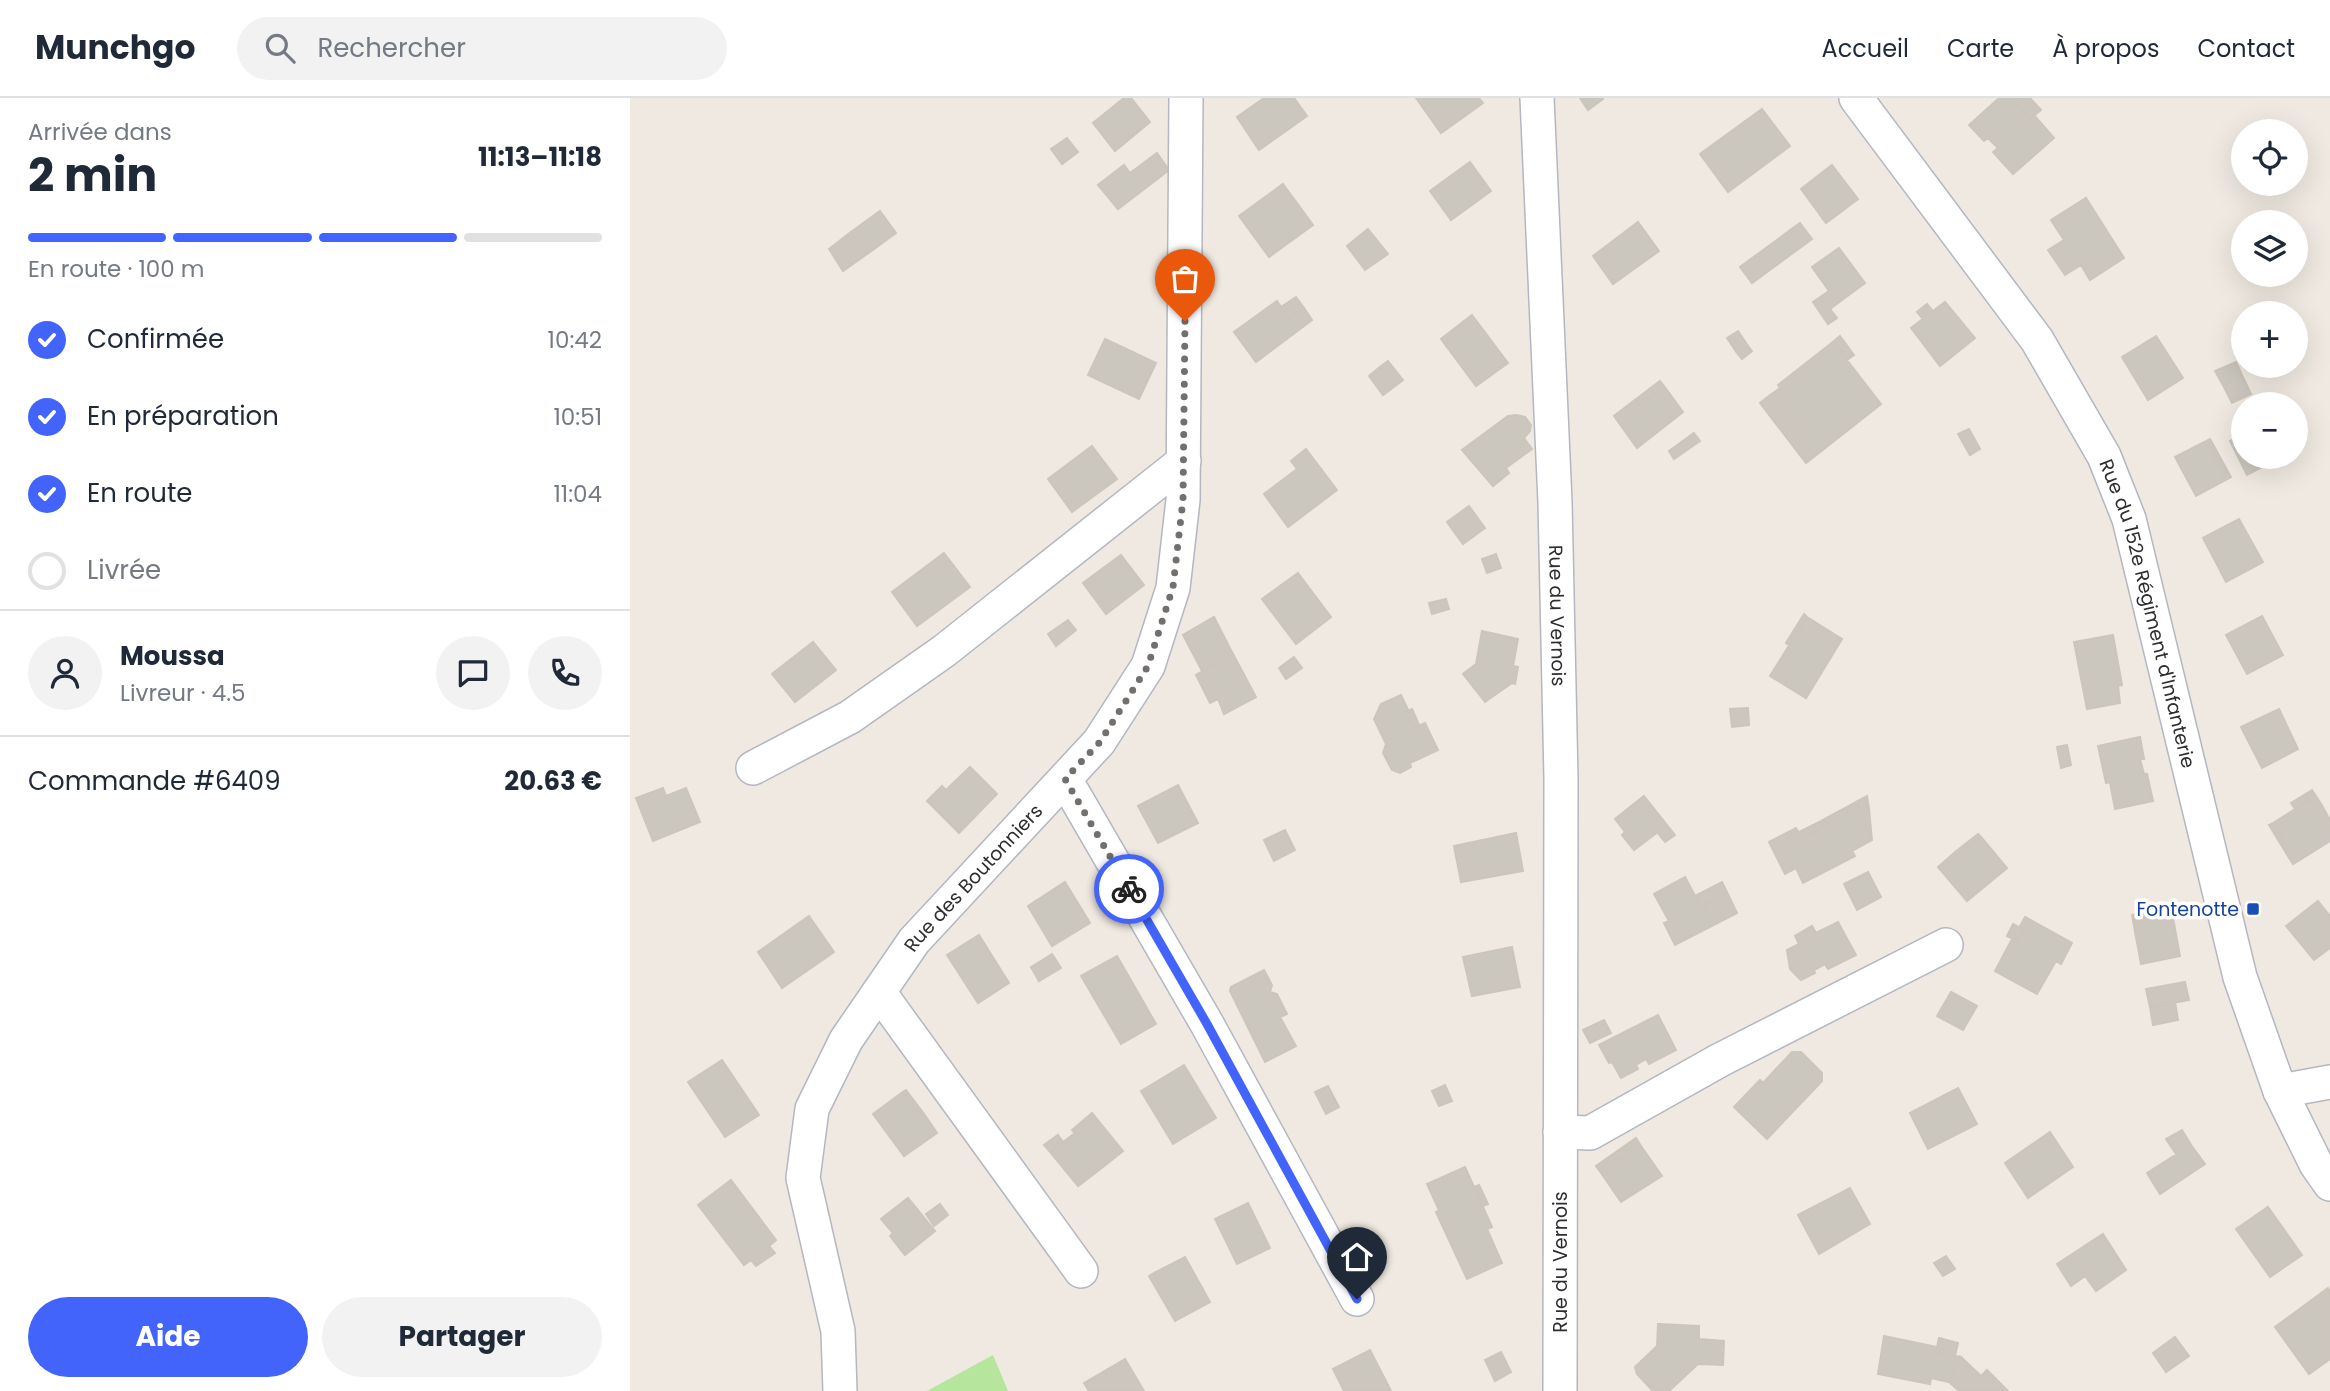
<!DOCTYPE html>
<html lang="fr">
<head>
<meta charset="utf-8">
<style>
  :root { --surface:#fff; --page:#f2f2f3; --text:#1f2937; --muted:#747a83; --line:#e0e1e3; --accent:#4264fb }
  body { margin:0; font-family:Poppins,sans-serif; background:var(--page); color:var(--text); height:100vh; display:flex; flex-direction:column; font-size:26px; white-space:nowrap }
  * { box-sizing:border-box; margin:0 }
  p { font-size:23px; color:var(--muted) }
  .icon { flex:none; width:38px; height:38px; fill:none; stroke:currentColor; stroke-width:2; stroke-linecap:round; stroke-linejoin:round }
  .map { position:relative; flex:1; overflow:hidden }
  .drawer { display:flex; flex-direction:column; background:var(--surface); width:630px }
  .drawer>* { flex:none }
  .controls { position:absolute; left:1601px; top:21px; display:grid; gap:14px }
  .controls a { display:grid; place-items:center; width:77px; height:77px; border-radius:50%; background:var(--surface); box-shadow:0 7px 28px #0002; font-size:35px }
  .pin { position:absolute; display:grid; place-items:center; width:60px; height:60px; color:#fff; margin:-72px -30px; border-radius:50% 50% 50% 0; rotate:-45deg; box-shadow:0 0 7px #0007 }
  .pin .icon { rotate:45deg }
  .courier { position:absolute; display:grid; place-items:center; width:70px; height:70px; margin:-35px; border:5px solid #4264fb; border-radius:50%; background:#fff; color:#222; box-shadow:0 2px 9px #0007 }
  .overview em { font-style:normal; font-weight:700 }
  .overview div { display:flex; flex-direction:column-reverse }
  .overview { display:flex; align-items:center; justify-content:space-between; height:119px; padding:0 28px }
  h1 { font-size:46px; font-weight:700; line-height:52px }
  .bar { display:grid; grid-template-columns:repeat(4,1fr); gap:10px 7px; align-content:center; height:84px; padding:0 28px }
  .bar i { height:9px; border-radius:5px; background:var(--line) }
  .bar .active { background:var(--accent) }
  .bar p { grid-column:span 4 }
  .line { display:flex; align-items:center; gap:18px; padding:0 28px; border-top:2px solid var(--line) }
  .line div { flex:1 }
  .round { display:grid; place-items:center; flex:none; width:74px; height:74px; border-radius:37px; background:var(--page) }
  ol { padding:0 28px; list-style:none }
  li { display:flex; align-items:center; gap:21px; height:77px }
  li p { margin-inline-start:auto }
  li .icon { padding:7px; border-radius:50%; background:var(--accent); color:#fff; stroke-width:4 }
  li:last-child { color:var(--muted) }
  li i { width:38px; height:38px; border:4px solid var(--line); border-radius:50% }
  .cta { display:flex; gap:14px; margin-top:auto; padding:14px 28px }
  .cta a { flex:1; height:80px; border-radius:42px; background:var(--accent); color:#fff; font-size:28px; font-weight:700; line-height:80px; text-align:center }
  .cta a+a { background:var(--page); color:var(--text) }
  header { display:flex; align-items:center; gap:42px; box-sizing:border-box; height:98px; padding:0 35px; background:var(--surface); border-bottom:2px solid var(--line) }
  header strong { font-size:33px }
  nav { display:flex; gap:38px; margin-inline-start:auto; font-size:24px }
  .search { width:490px; height:63px; background:var(--page); display:flex; align-items:center; gap:18px; box-sizing:border-box; padding:0 24px; border-radius:38px; color:var(--muted); font-size:26px }
  main { display:flex; flex:1; min-height:0 }
  .map>svg:first-child { display:block }
</style>
</head>
<body>
<header>
<strong>Munchgo</strong>
<div class="search"><svg class="icon" aria-label="search" viewBox="0 0 24 24"><circle cx="10" cy="10" r="6"/><path d="M15 15l6 6"/></svg>Rechercher</div>
<nav><a>Accueil</a><a>Carte</a><a>À propos</a><a>Contact</a></nav>
</header>
<main>
<section class="drawer">
<div class="overview"><div><h1>2 min</h1><p>Arrivée dans</p></div><em>11:13–11:18</em></div>
<div class="bar"><i class="active"></i><i class="active"></i><i class="active"></i><i></i><p>En route · 100 m</p></div>
<ol>
<li><svg class="icon" aria-label="check" viewBox="0 0 24 24"><path d="M5 12l5 5 9-10"/></svg>Confirmée<p>10:42</p></li>
<li><svg class="icon" aria-label="check" viewBox="0 0 24 24"><path d="M5 12l5 5 9-10"/></svg>En préparation<p>10:51</p></li>
<li><svg class="icon" aria-label="check" viewBox="0 0 24 24"><path d="M5 12l5 5 9-10"/></svg>En route<p>11:04</p></li>
<li><i></i>Livrée</li>
</ol>
<div class="line" style="height:126px"><a class="round"><svg class="icon" aria-label="person" viewBox="0 0 24 24"><circle cx="12" cy="8" r="4"/><path d="M4 21q1-7 8-7t8 7"/></svg></a><div><b>Moussa</b><p>Livreur · 4.5</p></div><a class="round"><svg class="icon" aria-label="chat" viewBox="0 0 24 24"><path d="M4 5h16v11H9l-5 4z"/></svg></a><a class="round"><svg class="icon" aria-label="phone" viewBox="0 0 24 24"><path d="M5 4h4l2 5-3 2q2 4 5 5l2-3 5 2v4C11 20 4 13 5 4z"/></svg></a></div>
<div class="line" style="height:91px"><div>Commande #6409</div><b>20.63 €</b></div>
<div class="cta"><a>Aide</a><a>Partager</a></div>
</section>
<div class="map">
<svg width="1700" height="1293" viewBox="0 0 1700 1293">
  <rect width="100%" height="100%" fill="#efe9e1"/>
  <path fill="#b6e59e" d="M 363,1257 L 378,1293 L 297,1293 Z"/>
  <path fill="#cbc7bf" stroke="#cbc5ba" stroke-width="2" d="M 494,0 L 501,0 L 520,24 L 485,53 L 463,25 Z
    M 634,0 L 664,0 L 677,18 L 629,52 L 607,19 Z
    M 786,0 L 849,0 L 853,5 L 811,35 Z
    M 950,0 L 973,0 L 973,1 L 958,12 Z
    M 1369,0 L 1382,0 L 1400,21 L 1404,17 L 1424,40 L 1383,76 L 1363,54 L 1368,50 L 1358,40 L 1354,43 L 1339,27 Z
    M 1382,0 L 1400,0 L 1411,12 L 1400,21 Z
    M 1132,11 L 1160,48 L 1098,94 L 1070,56 Z
    M 437,40 L 448,54 L 432,66 L 421,51 Z
    M 527,55 L 539,72 L 488,111 L 468,87 L 494,67 L 500,75 Z
    M 840,64 L 861,93 L 821,122 L 800,93 Z
    M 1202,67 L 1228,101 L 1196,125 L 1171,91 Z
    M 653,86 L 683,127 L 639,159 L 609,118 Z
    M 1456,100 L 1494,160 L 1460,182 L 1451,167 L 1435,177 L 1418,152 L 1434,142 L 1421,122 Z
    M 250,113 L 266,135 L 237,156 L 221,134 Z
    M 1008,124 L 1029,153 L 983,186 L 963,158 Z
    M 1170,125 L 1182,141 L 1167,152 L 1155,136 Z
    M 738,131 L 758,156 L 735,172 L 717,148 Z
    M 221,134 L 237,156 L 213,173 L 199,151 Z
    M 1155,136 L 1167,152 L 1122,185 L 1110,169 Z
    M 1209,150 L 1235,185 L 1200,211 L 1207,220 L 1198,226 L 1183,204 L 1199,193 L 1182,169 Z
    M 666,199 L 674,210 L 659,221 L 651,209 Z
    M 647,203 L 659,221 L 674,210 L 682,222 L 626,264 L 604,234 Z
    M 1315,204 L 1345,240 L 1310,268 L 1281,230 Z
    M 1297,206 L 1303,213 L 1293,221 L 1287,214 Z
    M 842,217 L 878,265 L 846,288 L 811,241 Z
    M 1108,233 L 1118,248 L 1107,255 L 1097,240 Z
    M 1210,238 L 1224,257 L 1217,262 L 1203,244 Z
    M 1526,238 L 1553,280 L 1518,302 L 1492,259 Z
    M 475,241 L 526,265 L 509,301 L 458,277 Z
    M 1203,244 L 1251,306 L 1185,358 L 1139,298 L 1150,290 L 1148,287 Z
    M 1118,248 L 1122,253 L 1112,261 L 1107,255 Z
    M 758,263 L 773,282 L 765,288 L 750,269 Z
    M 1606,264 L 1612,277 L 1594,289 L 1585,273 Z
    M 750,269 L 765,288 L 753,297 L 739,278 Z
    M 1612,277 L 1621,296 L 1602,305 L 1594,289 Z
    M 1030,283 L 1034,288 L 1009,307 L 1005,302 Z
    M 1034,288 L 1053,314 L 1007,350 L 984,318 L 1005,302 L 1009,307 Z
    M 1139,298 L 1185,358 L 1176,365 L 1130,305 Z
    M 886,317 L 895,319 L 901,327 L 900,333 L 894,340 L 902,351 L 876,370 L 879,375 L 863,388 L 832,352 L 878,318 Z
    M 1339,331 L 1350,351 L 1340,357 L 1328,336 Z
    M 1064,335 L 1070,343 L 1044,361 L 1039,353 Z
    M 1614,336 L 1614,359 L 1632,359 L 1636,367 L 1617,377 L 1600,343 Z
    M 1580,341 L 1601,379 L 1566,398 L 1545,359 Z
    M 462,348 L 487,381 L 442,414 L 418,381 Z
    M 676,351 L 707,392 L 658,429 L 634,396 L 667,371 L 661,363 Z
    M 839,408 L 855,430 L 833,446 L 817,424 Z
    M 1609,421 L 1633,464 L 1596,484 L 1573,440 Z
    M 314,455 L 340,489 L 287,528 L 262,494 Z
    M 866,456 L 871,470 L 857,475 L 852,461 Z
    M 491,457 L 514,487 L 476,516 L 453,485 Z
    M 668,475 L 701,519 L 666,546 L 632,501 Z
    M 816,501 L 819,511 L 802,516 L 799,505 Z
    M 1174,516 L 1177,519 L 1159,547 L 1156,545 Z
    M 1632,518 L 1653,557 L 1617,576 L 1596,537 Z
    M 584,519 L 603,556 L 572,573 L 553,537 Z
    M 1177,519 L 1212,541 L 1176,600 L 1140,578 Z
    M 438,522 L 446,532 L 426,548 L 418,536 Z
    M 852,533 L 888,541 L 883,568 L 888,569 L 885,586 L 882,585 L 855,604 L 833,576 L 846,566 Z
    M 1483,537 L 1492,587 L 1488,588 L 1490,605 L 1457,611 L 1444,544 Z
    M 183,544 L 206,572 L 165,604 L 142,576 Z
    M 603,556 L 626,599 L 594,616 L 588,601 L 580,605 L 566,577 Z
    M 664,559 L 672,570 L 656,581 L 649,570 Z
    M 771,597 L 781,618 L 779,622 L 782,628 L 786,629 L 795,625 L 808,652 L 780,665 L 781,669 L 770,675 L 762,672 L 753,655 L 756,646 L 744,621 L 751,606 Z
    M 1118,610 L 1119,627 L 1102,629 L 1100,611 Z
    M 782,611 L 789,627 L 786,629 L 782,628 L 779,622 L 781,618 L 778,613 Z
    M 1649,611 L 1668,651 L 1632,670 L 1611,629 Z
    M 1510,639 L 1514,661 L 1510,661 L 1514,676 L 1517,676 L 1523,703 L 1485,711 L 1480,684 L 1476,685 L 1468,648 Z
    M 1437,647 L 1441,667 L 1431,670 L 1427,649 Z
    M 340,669 L 367,696 L 329,735 L 297,703 L 312,688 L 316,692 Z
    M 548,687 L 568,725 L 528,745 L 508,708 Z
    M 33,690 L 36,698 L 56,690 L 70,724 L 23,743 L 6,700 Z
    M 1682,692 L 1691,706 L 1678,703 L 1665,711 L 1661,705 Z
    M 1014,698 L 1037,727 L 1004,752 L 992,737 L 995,734 L 985,721 Z
    M 1237,698 L 1239,711 L 1230,711 L 1226,704 Z
    M 1678,703 L 1691,706 L 1700,722 L 1700,743 L 1663,766 L 1653,750 L 1657,748 L 1643,725 Z
    M 1226,704 L 1230,711 L 1239,711 L 1242,742 L 1222,753 L 1225,758 L 1173,785 L 1166,770 L 1155,776 L 1139,744 L 1166,730 L 1172,740 L 1194,729 L 1191,723 Z
    M 1191,723 L 1194,729 L 1172,740 L 1169,734 Z
    M 1643,725 L 1657,748 L 1653,750 L 1639,727 Z
    M 1037,727 L 1045,737 L 1035,744 L 1027,734 Z
    M 655,732 L 665,752 L 644,763 L 634,742 Z
    M 886,735 L 893,773 L 831,784 L 824,748 Z
    M 1348,736 L 1351,739 L 1328,757 L 1325,754 Z
    M 1351,739 L 1377,770 L 1337,803 L 1308,769 L 1325,754 L 1328,757 Z
    M 1238,774 L 1251,799 L 1227,812 L 1214,786 Z
    M 1055,779 L 1073,813 L 1077,811 L 1074,806 L 1097,794 L 1107,815 L 1045,847 L 1034,825 L 1039,823 L 1024,796 Z
    M 435,784 L 460,825 L 422,848 L 398,808 Z
    M 1092,784 L 1097,794 L 1074,806 L 1077,811 L 1073,813 L 1065,798 Z
    M 1688,803 L 1700,818 L 1700,850 L 1684,862 L 1656,828 Z
    M 1541,809 L 1550,858 L 1511,866 L 1502,817 Z
    M 179,818 L 204,854 L 152,890 L 128,854 Z
    M 1395,819 L 1442,845 L 1431,866 L 1426,863 L 1407,896 L 1365,873 L 1382,841 L 1387,843 L 1394,832 L 1389,830 Z
    M 1208,824 L 1226,857 L 1198,871 L 1195,866 L 1184,872 L 1185,875 L 1171,882 L 1160,871 L 1157,852 L 1169,846 L 1165,838 L 1182,828 L 1186,835 Z
    M 1383,826 L 1394,832 L 1387,843 L 1377,838 Z
    M 349,837 L 379,885 L 348,905 L 317,857 Z
    M 882,849 L 890,889 L 842,898 L 833,859 Z
    M 422,856 L 431,870 L 409,883 L 401,869 Z
    M 487,858 L 526,926 L 491,946 L 451,878 Z
    M 634,872 L 642,887 L 640,894 L 647,896 L 657,916 L 650,919 L 666,948 L 635,964 L 600,893 L 601,889 Z
    M 1555,884 L 1559,902 L 1520,909 L 1516,891 Z
    M 1321,894 L 1347,908 L 1333,932 L 1307,918 Z
    M 1545,904 L 1548,922 L 1523,927 L 1520,909 Z
    M 1028,917 L 1046,952 L 1019,966 L 1016,961 L 1006,967 L 1008,971 L 991,980 L 982,964 L 979,965 L 969,947 Z
    M 974,922 L 981,935 L 960,945 L 953,932 Z
    M 1162,954 L 1171,954 L 1192,975 L 1192,983 L 1137,1041 L 1104,1009 L 1130,982 L 1133,985 Z
    M 92,962 L 129,1017 L 95,1039 L 58,984 Z
    M 554,967 L 586,1020 L 543,1046 L 511,993 Z
    M 815,987 L 822,1003 L 809,1008 L 802,993 Z
    M 698,988 L 709,1009 L 696,1016 L 685,994 Z
    M 1328,990 L 1347,1026 L 1298,1051 L 1280,1015 Z
    M 276,992 L 294,1016 L 291,1018 L 273,994 Z
    M 273,994 L 291,1018 L 294,1016 L 307,1035 L 274,1058 L 243,1016 Z
    M 462,1015 L 493,1053 L 469,1072 L 465,1067 L 444,1083 L 420,1054 L 445,1035 L 442,1032 Z
    M 1552,1032 L 1561,1047 L 1546,1056 L 1536,1041 Z
    M 1420,1034 L 1443,1069 L 1398,1100 L 1375,1065 Z
    M 428,1037 L 433,1044 L 420,1054 L 414,1047 Z
    M 1006,1040 L 1011,1048 L 990,1062 L 987,1059 L 969,1072 L 966,1068 Z
    M 1561,1047 L 1575,1066 L 1530,1096 L 1517,1075 Z
    M 1011,1048 L 1032,1078 L 991,1104 L 969,1072 L 987,1059 L 990,1062 Z
    M 465,1067 L 469,1072 L 448,1088 L 444,1083 Z
    M 835,1069 L 862,1129 L 857,1131 L 872,1165 L 837,1181 L 806,1114 L 809,1112 L 797,1086 Z
    M 101,1082 L 146,1142 L 139,1148 L 145,1155 L 126,1168 L 121,1162 L 114,1167 L 68,1107 Z
    M 849,1087 L 858,1106 L 853,1108 L 844,1089 Z
    M 1220,1090 L 1240,1126 L 1189,1156 L 1168,1117 Z
    M 278,1100 L 305,1133 L 275,1157 L 260,1138 L 263,1135 L 251,1121 Z
    M 618,1105 L 640,1150 L 607,1166 L 585,1121 Z
    M 310,1106 L 318,1117 L 304,1128 L 296,1116 Z
    M 1638,1109 L 1672,1157 L 1640,1179 L 1606,1131 Z
    M 1473,1136 L 1496,1172 L 1466,1193 L 1455,1178 L 1441,1188 L 1427,1166 Z
    M 1316,1158 L 1325,1171 L 1313,1178 L 1304,1165 Z
    M 555,1159 L 580,1204 L 545,1223 L 534,1204 L 538,1202 L 524,1175 Z
    M 524,1175 L 538,1202 L 534,1204 L 519,1178 Z
    M 1698,1190 L 1700,1194 L 1700,1261 L 1679,1276 L 1645,1229 Z
    M 1028,1226 L 1069,1228 L 1069,1241 L 1094,1243 L 1093,1267 L 1068,1266 L 1039,1293 L 1023,1293 L 1007,1276 L 1005,1269 L 1027,1248 Z
    M 1254,1238 L 1307,1249 L 1306,1254 L 1331,1259 L 1319,1284 L 1301,1280 L 1300,1286 L 1248,1276 Z
    M 1545,1239 L 1559,1258 L 1536,1274 L 1523,1255 Z
    M 1309,1240 L 1328,1245 L 1325,1258 L 1306,1254 Z
    M 740,1252 L 761,1293 L 714,1293 L 703,1271 Z
    M 871,1254 L 881,1274 L 865,1283 L 855,1262 Z
    M 1331,1259 L 1351,1278 L 1357,1272 L 1378,1293 L 1329,1293 L 1319,1284 Z
    M 495,1261 L 514,1293 L 459,1293 L 454,1285 Z"/>
  <g fill="none" stroke-linecap="round" stroke-linejoin="round">
    <defs>
      <g id="minor">
        <path id="s1" d="M 907,0 L 925,404 L 931,681 L 930,1293"/>
        <path id="s2" d="M 1226,0 L 1407,242 L 1474,358 L 1499,421 L 1610,879 L 1650,993 L 1686,1066 L 1700,1086"/>
        <path d="M 123,670 L 220,619 L 314,553 L 554,363"/>
        <path d="M 435,681 L 577,926 L 727,1201"/>
        <path d="M 249,894 L 451,1173"/>
        <path d="M 1650,993 L 1700,984"/>
        <path d="M 930,1034 L 960,1035 L 1090,962 L 1316,847"/>
        <path id="s3" d="M 210,1293 L 208,1233 L 173,1080 L 182,1011 L 216,942 L 284,843 L 469,644 L 518,568 L 543,490 L 553,402 L 556,0"/>
      </g>
    </defs>
    <use href="#minor" stroke="#b4b7c1" stroke-width="36"/>
    <use href="#minor" stroke="#fff" stroke-width="33"/>
  </g>
  <g fill="none" stroke-linecap="round" stroke-linejoin="round">
    <path stroke="#726f6d" stroke-width="7" stroke-dasharray="0 12.6" d="M 499,791 L 435,681 L 470,644 L 518,568 L 543,489 L 553,402 L 555,223"/>
    <path stroke="#4264fb" stroke-width="9" d="M 499,791 L 577,926 L 727,1201"/>
  </g>
  <rect fill="#1a4fb4" stroke="#fff" stroke-width="2.5" x="1616" y="804" width="14" height="14" rx="3.5"/>
  <g text-anchor="middle" dominant-baseline="central" stroke-width="7" stroke-linejoin="round" paint-order="stroke">
    <g font-size="19" fill="#2e2e2e" stroke="#fff">
      <text stroke="none"><textPath href="#s1" startOffset="518">Rue du Vernois</textPath></text>
      <text stroke="none"><textPath href="#s2" startOffset="600">Rue du 152e Régiment d'Infanterie</textPath></text>
      <text stroke="none"><textPath href="#s3" startOffset="570">Rue des Boutonniers</textPath></text>
      <text transform="translate(930 1164) rotate(-90)">Rue du Vernois</text>
    </g>
    <g font-size="19" fill="#164399" stroke="#fff" text-anchor="end">
      <text x="1609" y="811">Fontenotte</text>
    </g>
  </g>
</svg>
<div class="controls">
<a><svg class="icon" aria-label="locate" viewBox="0 0 24 24"><circle cx="12" cy="12" r="6"/><path d="M12 2v4M12 18v4M2 12h4M18 12h4"/></svg></a>
<a><svg class="icon" aria-label="layers" viewBox="0 0 24 24"><path d="M12 4l9 5-9 5-9-5zM3 14l9 5 9-5"/></svg></a>
<a>+</a>
<a>−</a>
</div>
<div class="pin" style="left:555px;top:223px;background:#ea580c"><svg class="icon" aria-label="bag" viewBox="0 0 24 24"><path d="M5 8h14l-1 12H6zM9 8a3 3 0 0 1 6 0"/></svg></div>
<div class="pin" style="left:727px;top:1201px;background:#1f2937"><svg class="icon" aria-label="home" viewBox="0 0 24 24"><path d="M3 11l9-7 9 7M6 9v11h12V9"/></svg></div>
<div class="courier" style="left:499px;top:791px"><svg class="icon" aria-label="bike" viewBox="0 0 24 24"><circle cx="6" cy="16" r="4"/><circle cx="18" cy="16" r="4"/><path d="M6 16l4-8h5l3 8M10 8l3 8H6M13 5h3"/></svg></div>
</div>
</main>
</body>
</html>
